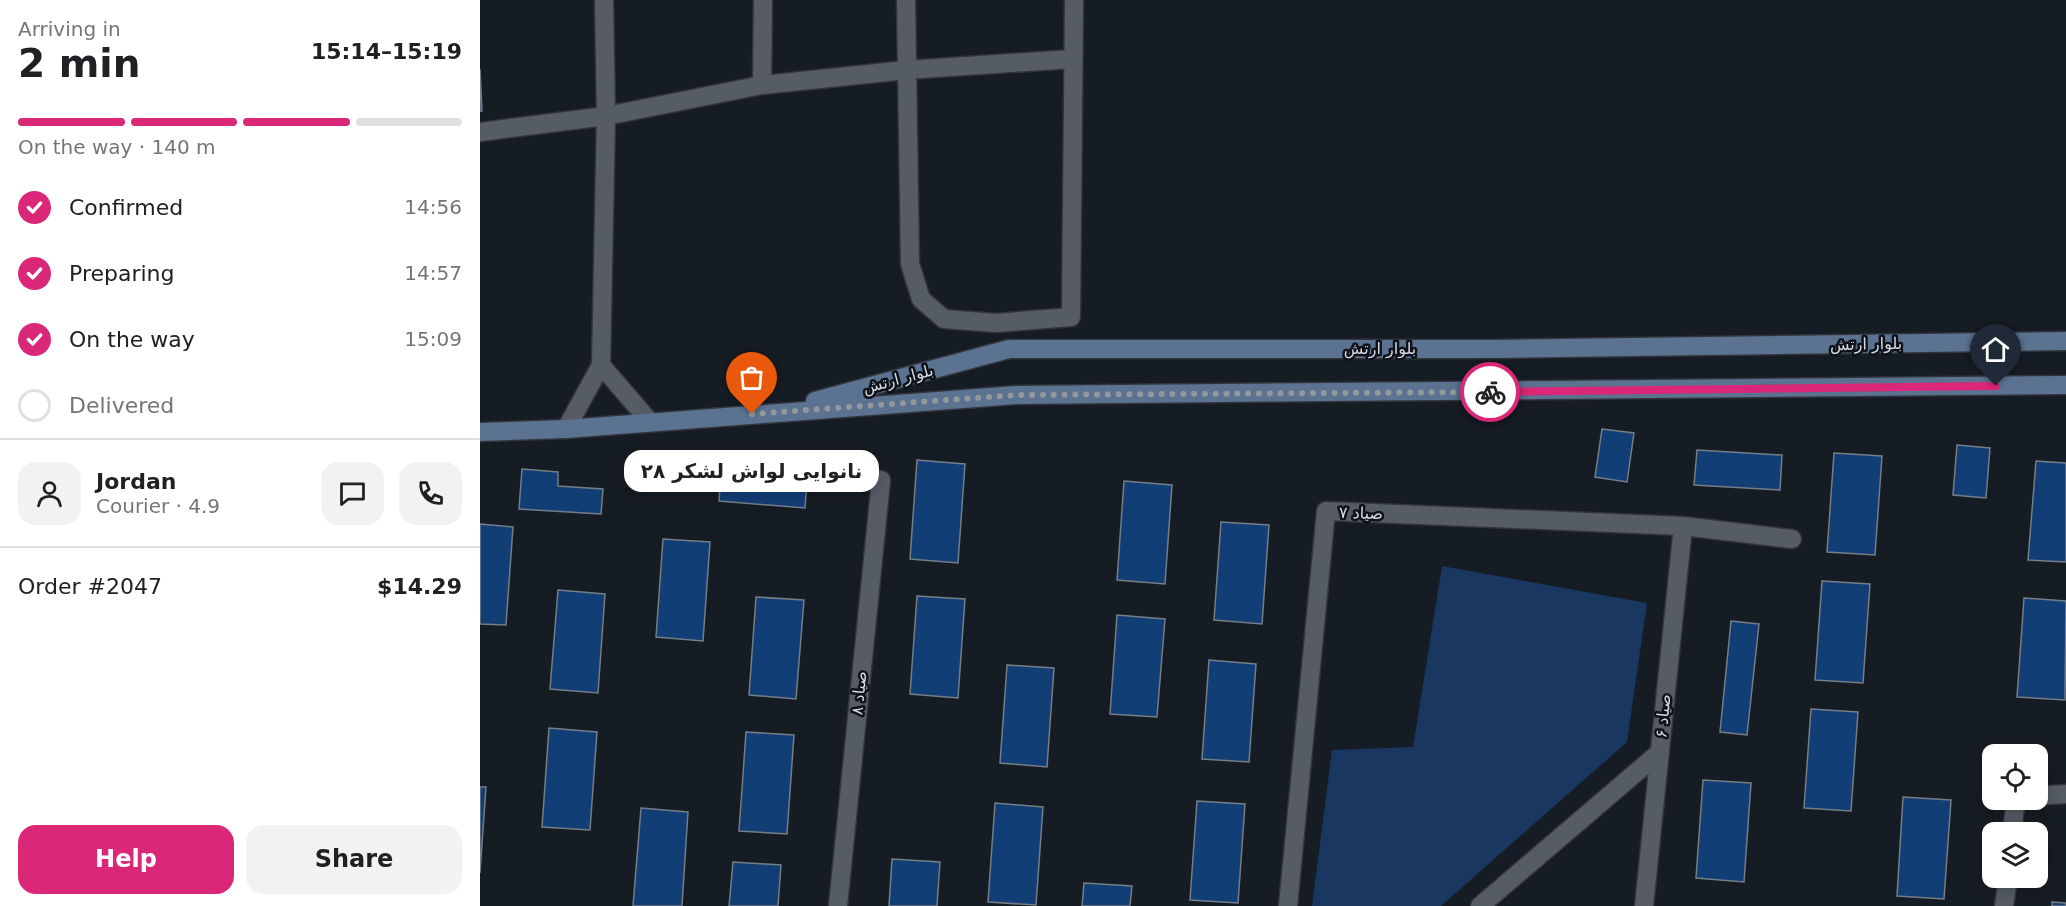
<!DOCTYPE html>
<html lang="en">
<head>
<meta charset="utf-8">
<style>
  :root { --surface:#fff; --page:#f2f2f2; --text:#202124; --muted:#757577; --line:#e0e0e0; --accent:#db2777 }
  body { margin:0; font-family:"DejaVu Sans","Noto Naskh Arabic",sans-serif; background:var(--page); color:var(--text); height:100vh; display:flex; flex-direction:column; font-size:22px; white-space:nowrap }
  * { box-sizing:border-box; margin:0 }
  p { font-size:20px; color:var(--muted) }
  .icon { flex:none; width:33px; height:33px; fill:none; stroke:currentColor; stroke-width:2; stroke-linecap:round; stroke-linejoin:round }
  .map { position:relative; flex:1; overflow:hidden }
  .side { display:flex; flex-direction:column; background:var(--surface); width:480px }
  .side>* { flex:none }
  .tools { position:absolute; left:1502px; top:744px; display:grid; gap:12px }
  .tools a { display:grid; place-items:center; width:66px; height:66px; border-radius:12px; background:var(--surface); box-shadow:0 3px 15px #0003; font-size:30px }
  .pin { position:absolute; display:grid; place-items:center; width:51px; height:51px; color:#fff; margin:-62px -26px; border-radius:50% 50% 50% 0; rotate:-45deg; box-shadow:0 0 6px #0007 }
  .pin .icon { rotate:45deg }
  .courier { position:absolute; display:grid; place-items:center; width:60px; height:60px; margin:-30px; border:4px solid #db2777; border-radius:50%; background:#fff; color:#222; box-shadow:0 2px 8px #0007 }
  .bubble { position:absolute; height:42px; border-radius:18px; background:var(--surface); box-shadow:0 3px 15px #0003; font-size:20px; font-weight:800; line-height:42px; text-align:center }
  .summary em { font-style:normal; font-weight:800 }
  .summary div { display:flex; flex-direction:column-reverse }
  .summary { display:flex; align-items:center; justify-content:space-between; height:102px; padding:0 18px }
  h1 { font-size:39px; font-weight:800; line-height:45px }
  .bar { display:grid; grid-template-columns:repeat(4,1fr); gap:9px 6px; align-content:center; height:72px; padding:0 18px }
  .bar i { height:8px; border-radius:4px; background:var(--line) }
  .bar .active { background:var(--accent) }
  .bar p { grid-column:span 4 }
  .line { display:flex; align-items:center; gap:15px; padding:0 18px; border-top:2px solid var(--line) }
  .line div { flex:1 }
  .round { display:grid; place-items:center; flex:none; width:63px; height:63px; border-radius:18px; background:var(--page) }
  ol { padding:0 18px; list-style:none }
  li { display:flex; align-items:center; gap:18px; height:66px }
  li p { margin-inline-start:auto }
  li .icon { padding:6px; border-radius:50%; background:var(--accent); color:#fff; stroke-width:4 }
  li:last-child { color:var(--muted) }
  li i { width:33px; height:33px; border:3px solid var(--line); border-radius:50% }
  .button { display:flex; gap:12px; margin-top:auto; padding:12px 18px }
  .button a { flex:1; height:69px; border-radius:18px; background:var(--accent); color:#fff; font-size:24px; font-weight:800; line-height:69px; text-align:center }
  .button a+a { background:var(--page); color:var(--text) }
  main { display:flex; flex:1; min-height:0 }
  .map>svg:first-child { display:block }
</style>
</head>
<body>
<main>
<section class="side">
<div class="summary"><div><h1>2 min</h1><p>Arriving in</p></div><em>15:14–15:19</em></div>
<div class="bar"><i class="active"></i><i class="active"></i><i class="active"></i><i></i><p>On the way · 140 m</p></div>
<ol>
<li><svg class="icon" aria-label="check" viewBox="0 0 24 24"><path d="M5 12l5 5 9-10"/></svg>Confirmed<p>14:56</p></li>
<li><svg class="icon" aria-label="check" viewBox="0 0 24 24"><path d="M5 12l5 5 9-10"/></svg>Preparing<p>14:57</p></li>
<li><svg class="icon" aria-label="check" viewBox="0 0 24 24"><path d="M5 12l5 5 9-10"/></svg>On the way<p>15:09</p></li>
<li><i></i>Delivered</li>
</ol>
<div class="line" style="height:108px"><a class="round"><svg class="icon" aria-label="person" viewBox="0 0 24 24"><circle cx="12" cy="8" r="4"/><path d="M4 21q1-7 8-7t8 7"/></svg></a><div><b>Jordan</b><p>Courier · 4.9</p></div><a class="round"><svg class="icon" aria-label="chat" viewBox="0 0 24 24"><path d="M4 5h16v11H9l-5 4z"/></svg></a><a class="round"><svg class="icon" aria-label="phone" viewBox="0 0 24 24"><path d="M5 4h4l2 5-3 2q2 4 5 5l2-3 5 2v4C11 20 4 13 5 4z"/></svg></a></div>
<div class="line" style="height:78px"><div>Order #2047</div><b>$14.29</b></div>
<div class="button"><a>Help</a><a>Share</a></div>
</section>
<div class="map">
<svg width="1586" height="906" viewBox="0 0 1586 906">
  <rect width="100%" height="100%" fill="#161c23"/>
  <path fill="#193760" d="M 962,566 L 1167,603 L 1147,742 L 961,906 L 832,906 L 852,750 L 933,747 Z"/>
  <path fill="#123e76" stroke="#757d87" stroke-width="1.5" d="M 0,69 L 2,111 L 0,111 Z
    M 1122,429 L 1154,433 L 1147,482 L 1115,477 Z
    M 1477,445 L 1510,448 L 1506,498 L 1473,495 Z
    M 1217,450 L 1302,455 L 1300,490 L 1214,485 Z
    M 1354,453 L 1402,456 L 1395,555 L 1347,552 Z
    M 437,460 L 485,464 L 478,563 L 430,559 Z
    M 1556,461 L 1586,463 L 1586,562 L 1548,560 Z
    M 242,462 L 328,469 L 325,508 L 239,501 Z
    M 42,469 L 78,472 L 78,486 L 123,489 L 121,514 L 39,509 Z
    M 644,481 L 692,485 L 685,584 L 637,580 Z
    M 741,522 L 789,525 L 782,624 L 734,620 Z
    M 0,524 L 33,527 L 26,625 L 0,624 Z
    M 183,539 L 230,542 L 223,641 L 176,637 Z
    M 1342,581 L 1390,584 L 1383,683 L 1335,680 Z
    M 78,590 L 125,594 L 118,693 L 70,689 Z
    M 437,596 L 485,599 L 478,698 L 430,694 Z
    M 276,597 L 324,600 L 316,699 L 269,695 Z
    M 1544,598 L 1586,601 L 1585,700 L 1537,697 Z
    M 637,615 L 685,619 L 677,717 L 630,714 Z
    M 1251,621 L 1279,624 L 1267,735 L 1240,732 Z
    M 729,660 L 776,664 L 769,762 L 722,759 Z
    M 527,665 L 574,668 L 567,767 L 520,763 Z
    M 1331,709 L 1378,712 L 1371,811 L 1324,808 Z
    M 69,728 L 117,732 L 110,830 L 62,827 Z
    M 266,732 L 314,735 L 307,834 L 259,831 Z
    M 1223,780 L 1271,783 L 1264,882 L 1216,878 Z
    M 0,787 L 6,787 L 0,873 Z
    M 1423,797 L 1471,800 L 1464,899 L 1417,896 Z
    M 717,801 L 765,804 L 758,903 L 710,900 Z
    M 515,803 L 563,807 L 556,905 L 508,902 Z
    M 161,808 L 208,812 L 202,906 L 153,906 Z
    M 412,859 L 460,862 L 457,906 L 409,906 Z
    M 253,862 L 301,865 L 298,906 L 249,906 Z
    M 604,883 L 652,886 L 650,906 L 602,906 Z
    M 1572,902 L 1586,903 L 1586,906 L 1572,906 Z"/>
  <g fill="none" stroke-linecap="round" stroke-linejoin="round">
    <defs>
      <path id="street" d="M 426,0 L 430,264 L 441,299 L 464,319 L 516,323 L 591,317 L 594,0
        M 282,85 L 283,0
        M 0,132 L 126,116 L 282,85 L 426,70 L 592,59
        M 121,365 L 170,422
        M 86,429 L 121,365 L 126,116 L 124,0
        M 1557,796 L 1586,794
        M 1532,832 L 1536,800
        M 358,906 L 401,480
        M 808,906 L 846,511 L 1203,526 L 1312,539
        M 1000,906 L 1180,752
        M 1164,906 L 1203,526
        M 1524,906 L 1528,878"/>
      <path id="secondary" d="M 335,401 L 529,349 L 1017,349 L 1586,341
        M 0,432 L 86,429 L 536,395 L 1586,385"/>
    </defs>
    <use href="#street" stroke="#31353b" stroke-width="21"/>
    <use href="#secondary" stroke="#31353b" stroke-width="21"/>
    <use href="#street" stroke="#555c66" stroke-width="18"/>
    <use href="#secondary" stroke="#5b7291" stroke-width="18"/>
  </g>
  <g fill="none" stroke-linecap="round" stroke-linejoin="round">
    <path stroke="#93989e" stroke-width="6" stroke-dasharray="0 10.8" d="M 272,414 L 536,395 L 1010,392"/>
    <path stroke="#db2777" stroke-width="8" d="M 1010,392 L 1516,386"/>
  </g>
  <g text-anchor="middle" dominant-baseline="central" stroke-width="5" stroke-linejoin="round" paint-order="stroke">
    <g font-size="16" fill="#d6dae0" stroke="#0d121a">
      <text transform="translate(1386 344) rotate(-1)">بلوار ارتش</text>
      <text x="900" y="348">بلوار ارتش</text>
      <text transform="translate(418 379) rotate(-15)">بلوار ارتش</text>
      <text transform="translate(881 513) rotate(2)">صیاد ۷</text>
      <text transform="translate(379 693) rotate(-84)">صیاد ۸</text>
      <text transform="translate(1183 716) rotate(-84)">صیاد ۶</text>
    </g>
  </g>
</svg>
<div class="tools">
<a><svg class="icon" aria-label="locate" viewBox="0 0 24 24"><circle cx="12" cy="12" r="6"/><path d="M12 2v4M12 18v4M2 12h4M18 12h4"/></svg></a>
<a><svg class="icon" aria-label="layers" viewBox="0 0 24 24"><path d="M12 4l9 5-9 5-9-5zM3 14l9 5 9-5"/></svg></a>
</div>
<div class="pin" style="left:272px;top:414px;background:#ea580c"><svg class="icon" aria-label="bag" viewBox="0 0 24 24"><path d="M5 8h14l-1 12H6zM9 8a3 3 0 0 1 6 0"/></svg></div>
<div class="pin" style="left:1516px;top:386px;background:#1f2937"><svg class="icon" aria-label="home" viewBox="0 0 24 24"><path d="M3 11l9-7 9 7M6 9v11h12V9"/></svg></div>
<div class="courier" style="left:1010px;top:392px"><svg class="icon" aria-label="bike" viewBox="0 0 24 24"><circle cx="6" cy="16" r="4"/><circle cx="18" cy="16" r="4"/><path d="M6 16l4-8h5l3 8M10 8l3 8H6M13 5h3"/></svg></div>
<div class="bubble" style="left:144px;top:450px;width:255px">نانوایی لواش لشکر ۲۸</div>
</div>
</main>
</body>
</html>
